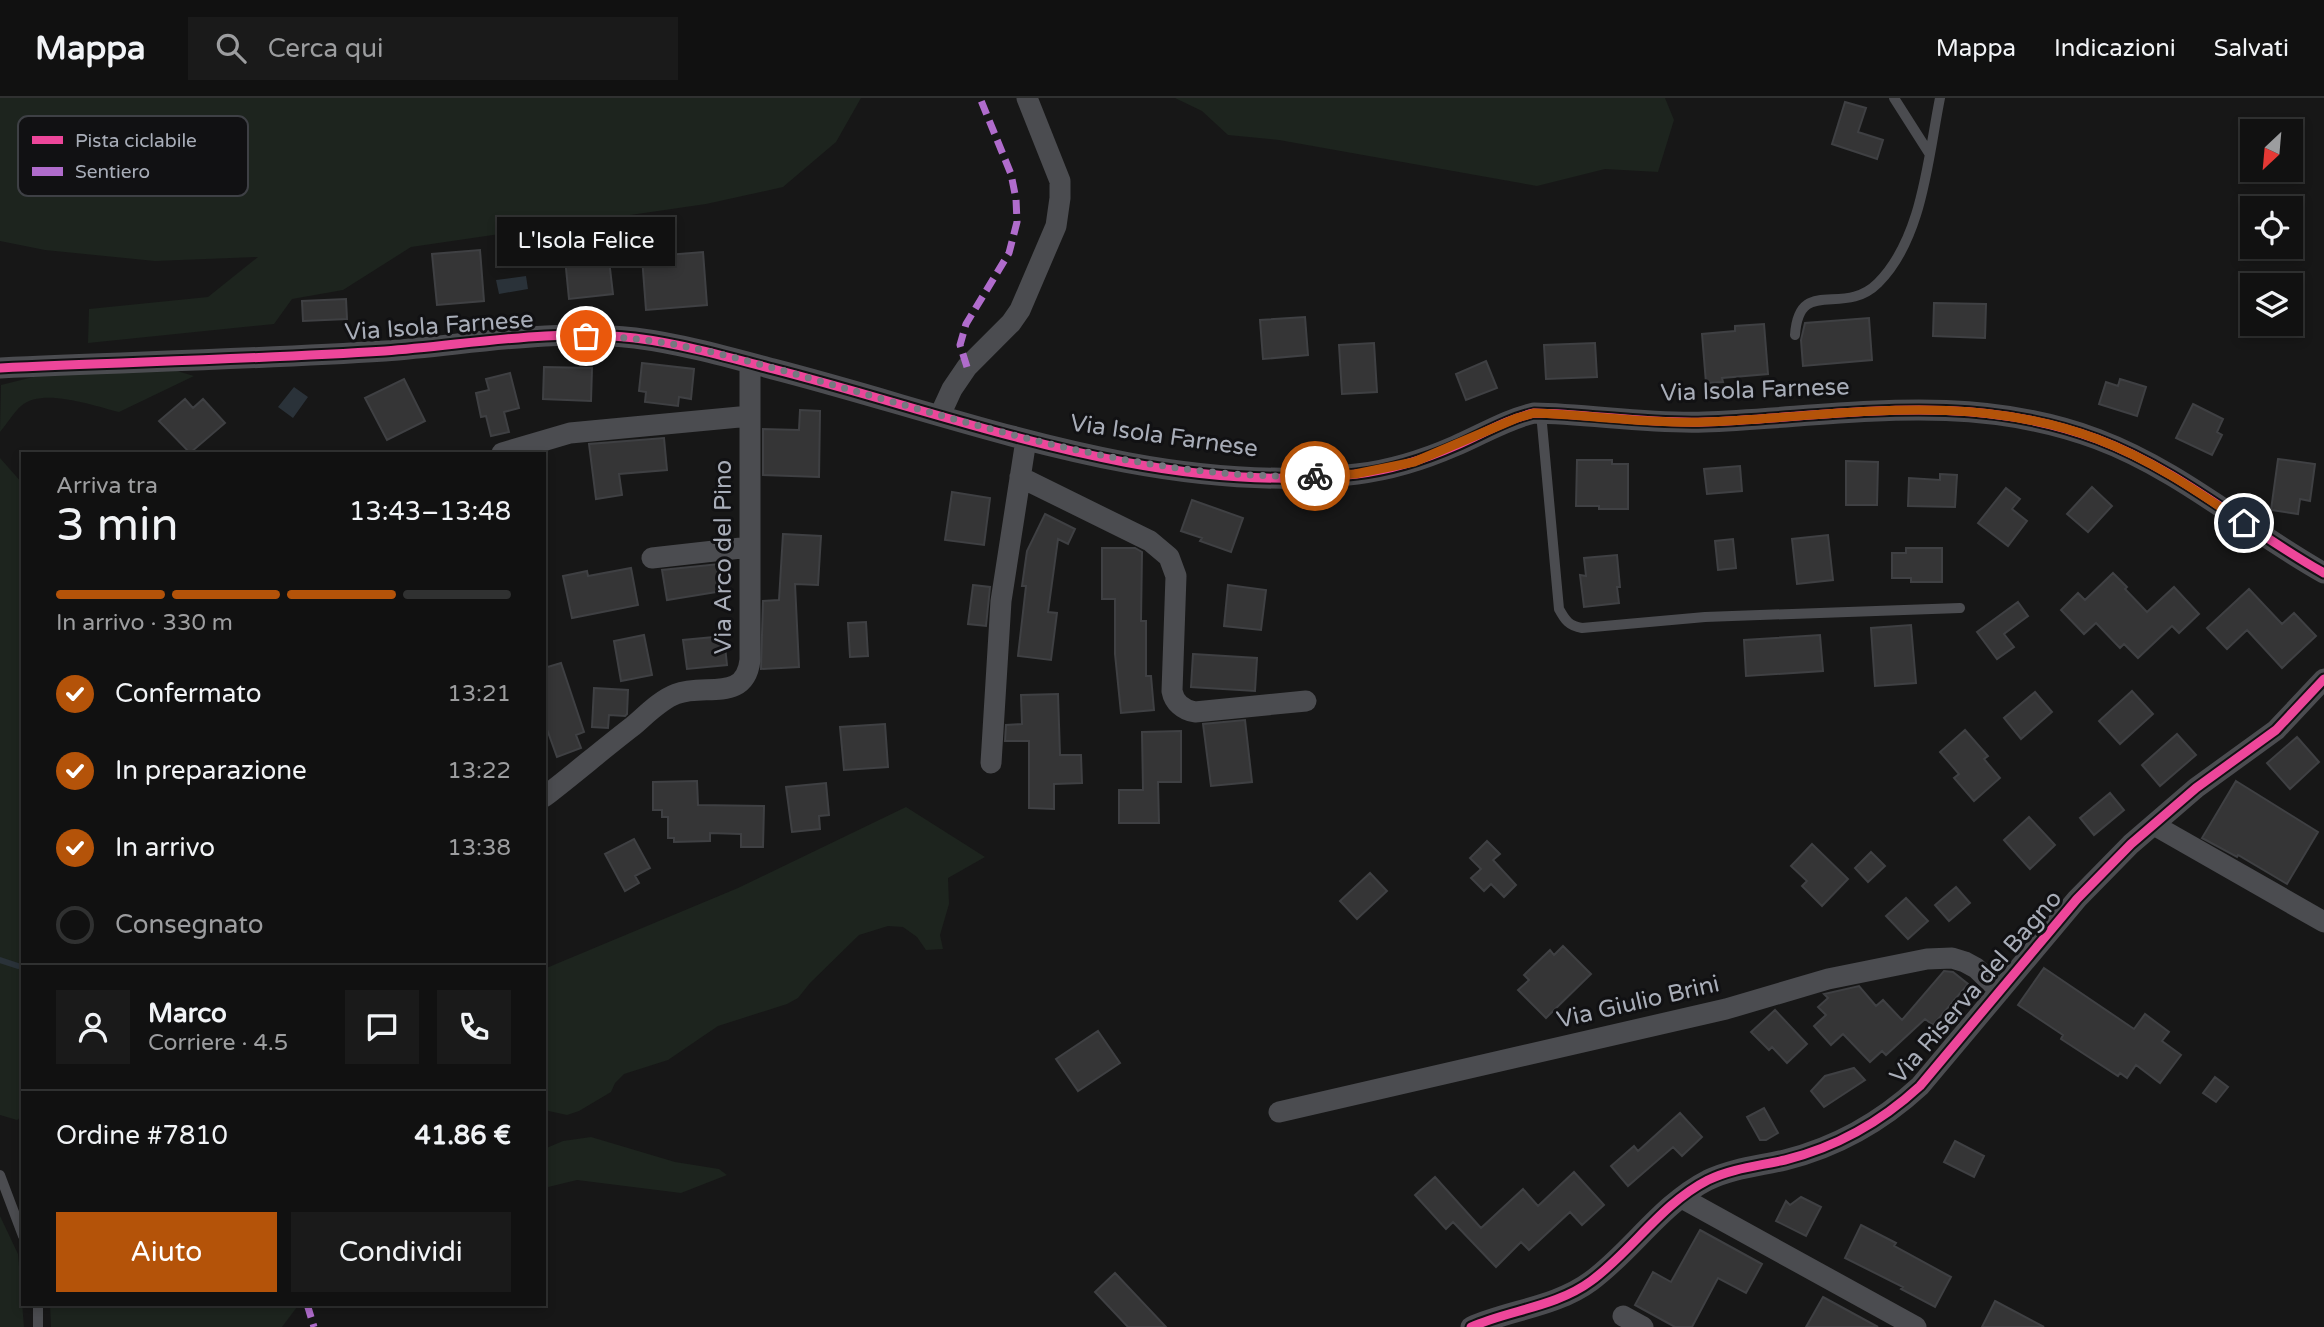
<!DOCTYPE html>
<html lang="it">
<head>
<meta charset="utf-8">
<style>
  :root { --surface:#111; --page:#1a1a1a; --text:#f1f3f6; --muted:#9c9d9f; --line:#303131; --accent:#b45309 }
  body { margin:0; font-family:"Varela Round",sans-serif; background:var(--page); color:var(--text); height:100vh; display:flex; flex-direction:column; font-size:26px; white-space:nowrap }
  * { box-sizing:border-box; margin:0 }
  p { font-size:23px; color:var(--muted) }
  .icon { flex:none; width:38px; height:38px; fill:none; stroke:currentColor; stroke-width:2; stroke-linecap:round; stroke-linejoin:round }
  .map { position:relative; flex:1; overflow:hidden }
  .sheet { position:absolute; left:21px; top:354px; width:525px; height:854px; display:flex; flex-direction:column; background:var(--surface); border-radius:0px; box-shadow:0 4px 10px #0003,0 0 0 2px var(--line) }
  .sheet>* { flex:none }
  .needle { width:46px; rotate:206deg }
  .controls { position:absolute; left:2240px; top:21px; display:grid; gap:14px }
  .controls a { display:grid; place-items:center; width:63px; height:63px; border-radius:0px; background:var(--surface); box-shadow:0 4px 10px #0003,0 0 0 2px var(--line); font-size:35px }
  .pin { position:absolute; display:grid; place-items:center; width:60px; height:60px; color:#fff; margin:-30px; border:4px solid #fff; border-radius:50%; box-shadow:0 2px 7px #0007 }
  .courier { position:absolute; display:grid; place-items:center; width:70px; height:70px; margin:-35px; border:5px solid #b45309; border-radius:50%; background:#fff; color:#222; box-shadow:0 2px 9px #0007 }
  .bubble { position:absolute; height:49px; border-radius:0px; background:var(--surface); box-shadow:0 4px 10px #0003,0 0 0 2px var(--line); font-size:23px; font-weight:600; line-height:49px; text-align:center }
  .head em { font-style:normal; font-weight:600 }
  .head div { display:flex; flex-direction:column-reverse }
  .head { display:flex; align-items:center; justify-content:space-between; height:119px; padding:0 35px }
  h1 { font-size:46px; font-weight:600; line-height:52px }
  .bar { display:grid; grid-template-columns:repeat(4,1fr); gap:10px 7px; align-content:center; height:84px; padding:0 35px }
  .bar i { height:9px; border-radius:5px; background:var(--line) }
  .bar .selected { background:var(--accent) }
  .bar p { grid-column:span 4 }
  .line { display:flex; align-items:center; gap:18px; padding:0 35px; border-top:2px solid var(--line) }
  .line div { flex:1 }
  .round { display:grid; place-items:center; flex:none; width:74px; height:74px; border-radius:0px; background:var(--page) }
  ol { padding:0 35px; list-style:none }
  li { display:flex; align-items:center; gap:21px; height:77px }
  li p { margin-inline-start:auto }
  li .icon { padding:7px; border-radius:50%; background:var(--accent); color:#fff; stroke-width:4 }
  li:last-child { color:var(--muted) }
  li i { width:38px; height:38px; border:4px solid var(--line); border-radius:50% }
  .cta { display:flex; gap:14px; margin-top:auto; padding:14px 35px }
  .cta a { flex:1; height:80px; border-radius:0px; background:var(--accent); color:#fff; font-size:28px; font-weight:600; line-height:80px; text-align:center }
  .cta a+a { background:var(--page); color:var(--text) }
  header { display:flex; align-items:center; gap:42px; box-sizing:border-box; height:98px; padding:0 35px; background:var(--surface); border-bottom:2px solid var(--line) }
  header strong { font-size:33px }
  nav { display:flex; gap:38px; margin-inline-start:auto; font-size:24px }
  .search { width:490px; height:63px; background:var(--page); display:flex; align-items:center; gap:18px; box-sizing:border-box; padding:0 24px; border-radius:0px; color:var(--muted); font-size:26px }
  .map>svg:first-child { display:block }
</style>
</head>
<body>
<header>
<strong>Mappa</strong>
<div class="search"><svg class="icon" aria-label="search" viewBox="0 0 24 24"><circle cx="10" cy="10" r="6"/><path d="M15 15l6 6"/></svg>Cerca qui</div>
<nav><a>Mappa</a><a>Indicazioni</a><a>Salvati</a></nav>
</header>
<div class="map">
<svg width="2324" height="1229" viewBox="0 0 2324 1229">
  <rect width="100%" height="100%" fill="#171717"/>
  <path fill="#1d241e" d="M 0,0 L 861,0 L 836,44 L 783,89 L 706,106 L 411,149 L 343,192 L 292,201 L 274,226 L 88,245 L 89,211 L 208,199 L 258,159 L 155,163 L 45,152 L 0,143 Z
    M 1175,0 L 1665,0 L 1674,22 L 1658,74 L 1605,71 L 1537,88 L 1279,42 L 1228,37 L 1202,13 Z
    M 177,273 L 194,278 L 119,314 C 94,308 42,289 21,308 C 13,315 7,326 0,334 L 1,287 L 49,275 Z
    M 0,360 L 23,386 L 23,1018 L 17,1022 L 0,1017 Z
    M 906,709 L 985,759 L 948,780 L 949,806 L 940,837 L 943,851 L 926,852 L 917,839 L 903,829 L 888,828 L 859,837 L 810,885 L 798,900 L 787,906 L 718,928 L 668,962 L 624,976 L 615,985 L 611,994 L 579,1013 L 567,1017 L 544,1012 L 544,871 L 738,790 Z
    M 591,1039 L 675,1064 L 719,1071 L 727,1077 L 681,1095 L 577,1082 L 544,1090 L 544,1051 L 563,1043 Z
    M 0,1118 L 18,1156 L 24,1229 L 0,1229 Z
    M 50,1206 L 295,1206 L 297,1209 L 282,1229 L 51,1229 Z"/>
  <path fill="#2a3239" d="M 526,178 L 528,191 L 499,196 L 496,182 Z
    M 294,289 L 308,299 L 293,320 L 278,309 Z"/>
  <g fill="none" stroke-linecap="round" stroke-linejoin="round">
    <path stroke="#2a3239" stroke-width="6" d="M 0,862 L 18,868"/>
  </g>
  <path fill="#353536" stroke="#3f4043" stroke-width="2" d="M 1845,4 L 1866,10 L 1858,34 L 1883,42 L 1877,61 L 1832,46 Z
    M 607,145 L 613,196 L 569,201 L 564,150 Z
    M 480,152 L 484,203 L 437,207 L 432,156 Z
    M 703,154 L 707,207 L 646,212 L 642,159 Z
    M 346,201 L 347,221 L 303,223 L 302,203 Z
    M 1934,205 L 1986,206 L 1985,240 L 1933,238 Z
    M 1305,219 L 1308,257 L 1263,261 L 1260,222 Z
    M 1869,220 L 1872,262 L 1803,268 L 1801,242 L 1805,225 Z
    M 1764,226 L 1768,276 L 1722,280 L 1723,284 L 1706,285 L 1702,236 L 1735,233 L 1735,228 Z
    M 1374,245 L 1377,294 L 1342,296 L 1339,247 Z
    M 1595,245 L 1597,279 L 1546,281 L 1544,247 Z
    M 1486,263 L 1497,290 L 1466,302 L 1456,276 Z
    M 642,265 L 694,271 L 691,301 L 679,299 L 678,308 L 645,304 L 646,294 L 639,293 Z
    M 544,269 L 592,270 L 591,303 L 543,301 Z
    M 510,275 L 519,310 L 504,314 L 509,334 L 491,338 L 486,318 L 481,319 L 476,295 L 489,292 L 486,281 Z
    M 404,281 L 425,323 L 387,342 L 365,300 Z
    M 2120,281 L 2146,289 L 2137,318 L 2099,306 L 2106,284 L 2118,288 Z
    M 185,301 L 193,310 L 203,301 L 225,325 L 190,355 L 159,323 Z
    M 2193,306 L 2223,321 L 2217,334 L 2222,337 L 2212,357 L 2176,340 Z
    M 800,312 L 820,313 L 819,379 L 763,377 L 763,331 L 799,332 Z
    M 664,340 L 667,372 L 619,376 L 622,397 L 596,401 L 589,346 Z
    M 2278,361 L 2315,366 L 2310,403 L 2300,401 L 2298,416 L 2271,412 Z
    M 1577,362 L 1612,362 L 1612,366 L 1628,366 L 1628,411 L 1599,411 L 1599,408 L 1576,408 Z
    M 1846,363 L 1878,364 L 1877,407 L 1846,407 Z
    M 1740,368 L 1742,393 L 1707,396 L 1704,371 Z
    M 1940,376 L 1957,377 L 1955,409 L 1908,408 L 1909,380 L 1940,382 Z
    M 2092,389 L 2112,408 L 2088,434 L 2067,416 Z
    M 2006,390 L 2020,401 L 2012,411 L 2027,423 L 2008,448 L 1978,425 Z
    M 952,394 L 990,400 L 984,447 L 945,442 Z
    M 1192,402 L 1243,420 L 1231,454 L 1200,443 L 1202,440 L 1181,433 Z
    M 1045,416 L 1075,431 L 1068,446 L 1058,441 L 1048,514 L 1057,515 L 1051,562 L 1018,558 L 1026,488 L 1022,488 L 1027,453 Z
    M 783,436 L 821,438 L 818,487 L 795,486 L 799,569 L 761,571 L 763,503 L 779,502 Z
    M 1828,437 L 1833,482 L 1797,486 L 1792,441 Z
    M 1733,441 L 1736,470 L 1718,472 L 1715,443 Z
    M 1102,450 L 1135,450 L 1142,454 L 1141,523 L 1146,523 L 1146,578 L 1151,578 L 1154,612 L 1121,615 L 1115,556 L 1115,501 L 1102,501 Z
    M 1906,450 L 1942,450 L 1942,484 L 1911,484 L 1911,480 L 1892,480 L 1892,455 L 1906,455 Z
    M 1617,457 L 1620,489 L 1617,489 L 1619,505 L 1584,509 L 1580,477 L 1586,478 L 1584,460 Z
    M 719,466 L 723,493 L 667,502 L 662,472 Z
    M 631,470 L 638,507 L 572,520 L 563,478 L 587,473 L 588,478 Z
    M 2113,475 L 2127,489 L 2125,491 L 2147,514 L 2174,489 L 2199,516 L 2179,535 L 2172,528 L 2138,560 L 2124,546 L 2120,550 L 2096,525 L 2084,536 L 2061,512 L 2078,495 L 2085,502 Z
    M 973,487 L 990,489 L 986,528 L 968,526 Z
    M 1228,487 L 1266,492 L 1261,532 L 1224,528 Z
    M 2249,491 L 2282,526 L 2294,515 L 2316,538 L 2282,570 L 2247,532 L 2227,551 L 2207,530 Z
    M 2018,504 L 2028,518 L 2004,536 L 2014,549 L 1997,561 L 1977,534 Z
    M 866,524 L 868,558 L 850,559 L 848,525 Z
    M 1911,527 L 1916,585 L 1875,588 L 1871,530 Z
    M 644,537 L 652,577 L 621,583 L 614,543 Z
    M 1820,537 L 1823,573 L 1746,578 L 1744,542 Z
    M 724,538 L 727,567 L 687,571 L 683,542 Z
    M 1193,556 L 1257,560 L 1255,593 L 1191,589 Z
    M 561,565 L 584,634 L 576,637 L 581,650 L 557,659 L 544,623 L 544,570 Z
    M 594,590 L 628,592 L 627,616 L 625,618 L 609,617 L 608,630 L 592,629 Z
    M 2132,593 L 2153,616 L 2120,646 L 2099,623 Z
    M 2035,594 L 2052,614 L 2021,641 L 2004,620 Z
    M 1058,596 L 1060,657 L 1081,657 L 1082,685 L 1054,686 L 1054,711 L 1029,710 L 1029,643 L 1005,643 L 1006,627 L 1022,626 L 1021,597 Z
    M 1245,622 L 1252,684 L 1211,688 L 1203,626 Z
    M 885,626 L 888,669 L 844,672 L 840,629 Z
    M 1965,632 L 1988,658 L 1984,661 L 2000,680 L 1974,703 L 1954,680 L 1959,676 L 1940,654 Z
    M 1181,633 L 1181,684 L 1158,684 L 1159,725 L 1119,725 L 1119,692 L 1143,692 L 1142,634 Z
    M 2177,636 L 2196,657 L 2160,688 L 2142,667 Z
    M 2297,639 L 2319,664 L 2290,691 L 2267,665 Z
    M 697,683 L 698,707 L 764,708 L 763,749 L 741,749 L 741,736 L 710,735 L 710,743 L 674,744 L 674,740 L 668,740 L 668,719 L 662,719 L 662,712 L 653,712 L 653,684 Z
    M 2236,683 L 2318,734 L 2287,786 L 2238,757 L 2237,759 L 2202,740 Z
    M 826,685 L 829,717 L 819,718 L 820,731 L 792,734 L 786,689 Z
    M 2110,695 L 2124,712 L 2094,737 L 2080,720 Z
    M 2029,719 L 2055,747 L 2030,771 L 2004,742 Z
    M 634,741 L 650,770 L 635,778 L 639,785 L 625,793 L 605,756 Z
    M 1487,743 L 1500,756 L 1493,762 L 1516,787 L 1504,799 L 1491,786 L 1484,793 L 1471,780 L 1481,771 L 1470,760 Z
    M 1812,746 L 1848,781 L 1822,808 L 1802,788 L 1807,783 L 1791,768 Z
    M 1871,754 L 1885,768 L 1868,784 L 1855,770 Z
    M 1370,775 L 1387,793 L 1357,821 L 1340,803 Z
    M 1956,789 L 1970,805 L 1949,823 L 1935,807 Z
    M 1906,800 L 1928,823 L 1908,841 L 1886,818 Z
    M 1563,848 L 1591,876 L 1546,920 L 1518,892 L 1529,882 L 1524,877 L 1550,852 L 1554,857 Z
    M 2044,870 L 2134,931 L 2145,916 L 2169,934 L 2162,943 L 2181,957 L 2160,985 L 2136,967 L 2127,980 L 2120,975 L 2118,978 L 2061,941 L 2063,937 L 2018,907 Z
    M 1944,873 L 1953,874 L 1968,886 L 1933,927 L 1925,921 L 1886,957 L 1882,953 L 1870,964 L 1843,936 L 1831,947 L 1814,928 L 1826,917 L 1818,909 L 1828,900 L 1824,896 L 1859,888 L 1876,908 L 1883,902 L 1902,922 Z
    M 1775,912 L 1807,946 L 1787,965 L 1772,949 L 1769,952 L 1751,934 Z
    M 1098,933 L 1120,965 L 1078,993 L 1056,961 Z
    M 1854,970 L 1865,982 L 1824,1009 L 1811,993 L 1825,978 Z
    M 2215,979 L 2228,989 L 2216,1004 L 2203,995 Z
    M 1764,1010 L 1778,1035 L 1766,1042 L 1760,1042 L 1747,1019 Z
    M 1680,1015 L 1702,1039 L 1682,1058 L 1673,1049 L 1628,1088 L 1611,1068 L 1634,1048 L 1638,1053 Z
    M 1955,1043 L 1984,1058 L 1974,1079 L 1944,1064 Z
    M 1574,1074 L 1604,1107 L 1582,1127 L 1570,1114 L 1529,1152 L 1521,1144 L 1496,1169 L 1453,1124 L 1446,1131 L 1415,1097 L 1435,1079 L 1481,1130 L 1523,1091 L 1538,1108 Z
    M 1801,1099 L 1821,1109 L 1806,1138 L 1776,1123 L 1786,1103 L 1790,1107 Z
    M 1861,1127 L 1896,1145 L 1894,1148 L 1951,1179 L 1935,1209 L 1901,1191 L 1903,1189 L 1845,1160 Z
    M 1700,1132 L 1762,1166 L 1746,1195 L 1718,1180 L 1692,1229 L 1675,1229 L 1635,1207 L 1653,1174 L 1671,1184 Z
    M 1115,1175 L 1166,1229 L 1128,1229 L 1095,1194 Z
    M 1823,1199 L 1878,1229 L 1806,1229 Z
    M 1995,1203 L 2044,1229 L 1982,1229 Z"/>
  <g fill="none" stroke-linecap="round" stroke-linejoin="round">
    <path stroke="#4b4c50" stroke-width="10" d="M 1894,0 L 1929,55
      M 1795,237 C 1799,177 1843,220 1878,185 C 1923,140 1928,59 1940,0
      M 1541,315 L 1559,511 C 1565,522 1569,528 1582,530 L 1705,519 L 1960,510
      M 0,1077 L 23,1138
      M 38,1206 L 38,1229"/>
    <path stroke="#4b4c50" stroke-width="21" d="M 0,270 C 128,264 257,261 385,253 C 467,247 552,230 635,240 C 682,246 728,259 773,271 C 961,319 1159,400 1357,376 C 1391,372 1423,362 1455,348 C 1481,337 1507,321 1534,315 C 1591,316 1647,326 1704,324 C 1838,319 1966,292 2097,341 C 2180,372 2247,432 2324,475
      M 940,317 L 952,291 L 967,269 L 1011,225 L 1020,212 L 1056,128 L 1060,100 L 1060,83 L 1027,0
      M 502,355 L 570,335 L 750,318
      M 1020,379 L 1150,443 L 1169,459 L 1176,478 L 1172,593 C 1174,604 1183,612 1195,614 L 1306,603
      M 652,460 L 750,449
      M 991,665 L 1001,503 L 1026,342
      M 544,699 C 574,676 603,651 633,628 C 646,617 660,602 676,596 C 705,585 745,605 750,562 L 750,265
      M 2154,727 L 2324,824
      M 1279,1014 L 1726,911 L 1828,881 L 1927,861 L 1952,860 L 1965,864 L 1976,870 L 2000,893
      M 1682,1100 L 1916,1229
      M 1623,1218 L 1643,1229
      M 1471,1229 C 1509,1212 1556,1209 1591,1183 C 1632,1153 1661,1106 1708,1082 C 1733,1070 1759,1068 1785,1062 C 1837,1049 1881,1024 1920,988 L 2077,801 L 2131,746 L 2196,690 L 2276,632 L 2324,581"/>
    <path stroke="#b06ccc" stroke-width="7" stroke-dasharray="14 7" stroke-linecap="butt" d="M 967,269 L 960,247 L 966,226 L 1009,155 L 1017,124 L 1016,101 L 1011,76 L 980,0
      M 307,1206 L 314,1229"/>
    <defs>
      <path id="cycleway" d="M 0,270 C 128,264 257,261 385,253 C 467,247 552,230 635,240 C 682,246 728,259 773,271 C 961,319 1159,400 1357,376 C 1391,372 1423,362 1455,348 C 1481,337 1507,321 1534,315 C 1591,316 1647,326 1704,324 C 1838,319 1966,292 2097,341 C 2180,372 2247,432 2324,475
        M 1471,1229 C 1509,1212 1556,1209 1591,1183 C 1632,1153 1661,1106 1708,1082 C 1733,1070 1759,1068 1785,1062 C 1837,1049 1881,1024 1920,988 L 2077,801 L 2131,746 L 2196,690 L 2276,632 L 2324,581"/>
    </defs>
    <use href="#cycleway" stroke="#111113" stroke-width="13"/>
    <use href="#cycleway" stroke="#ed469a" stroke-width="9"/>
  </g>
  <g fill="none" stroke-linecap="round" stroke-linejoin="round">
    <path stroke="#757880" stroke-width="7" stroke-dasharray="0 12.6" d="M 586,238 C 676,238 765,268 851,292 C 1004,335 1154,382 1315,378"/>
    <path stroke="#b45309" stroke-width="9" d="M 1315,378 L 1355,376 L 1414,364 L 1517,320 L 1534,315 C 1591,317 1647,326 1704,324 C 1837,319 1968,292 2097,341 C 2150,361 2197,393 2244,425"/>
  </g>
  <g text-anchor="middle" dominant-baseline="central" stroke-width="6" stroke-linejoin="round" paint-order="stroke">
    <g font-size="24" fill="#a8adb8" stroke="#111113">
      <text transform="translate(439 228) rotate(-4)">Via Isola Farnese</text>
      <text transform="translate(1755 292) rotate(-2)">Via Isola Farnese</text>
      <text transform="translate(1164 338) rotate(8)">Via Isola Farnese</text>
      <text transform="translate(723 459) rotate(-90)">Via Arco del Pino</text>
      <text transform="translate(1976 889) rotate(-49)">Via Riserva del Bagno</text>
      <text transform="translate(1638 904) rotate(-13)">Via Giulio Brini</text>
    </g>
  </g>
  <rect x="18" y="18" width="230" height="80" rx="10" fill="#111113" stroke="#3e4045" stroke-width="2"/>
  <rect x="32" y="38" width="31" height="8" fill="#ed469a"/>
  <rect x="32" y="69" width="31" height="9" fill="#b06ccc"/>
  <g font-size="19" fill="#a8adb8">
    <text x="75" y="49">Pista ciclabile</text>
    <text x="75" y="80">Sentiero</text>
  </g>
</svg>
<div class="controls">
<a><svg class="needle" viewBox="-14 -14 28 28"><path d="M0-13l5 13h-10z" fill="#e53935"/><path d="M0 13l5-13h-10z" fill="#9c9d9f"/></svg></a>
<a><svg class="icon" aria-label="locate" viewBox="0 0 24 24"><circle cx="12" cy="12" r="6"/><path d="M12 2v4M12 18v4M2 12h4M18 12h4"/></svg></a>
<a><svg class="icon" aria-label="layers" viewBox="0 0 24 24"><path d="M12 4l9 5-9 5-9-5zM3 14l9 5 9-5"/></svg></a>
</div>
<div class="pin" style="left:586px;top:238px;background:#ea580c"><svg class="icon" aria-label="bag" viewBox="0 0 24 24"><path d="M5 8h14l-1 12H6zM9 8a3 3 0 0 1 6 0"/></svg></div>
<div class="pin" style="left:2244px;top:425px;background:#1f2937"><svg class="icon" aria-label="home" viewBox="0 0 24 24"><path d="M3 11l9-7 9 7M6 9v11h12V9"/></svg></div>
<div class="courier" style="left:1315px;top:378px"><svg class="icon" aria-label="bike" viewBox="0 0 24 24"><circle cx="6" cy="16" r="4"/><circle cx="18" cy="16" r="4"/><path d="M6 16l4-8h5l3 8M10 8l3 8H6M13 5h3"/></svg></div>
<div class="bubble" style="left:497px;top:119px;width:178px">L'Isola Felice</div>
<section class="sheet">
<div class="head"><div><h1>3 min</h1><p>Arriva tra</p></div><em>13:43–13:48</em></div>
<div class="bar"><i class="selected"></i><i class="selected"></i><i class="selected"></i><i></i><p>In arrivo · 330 m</p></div>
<ol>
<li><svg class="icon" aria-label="check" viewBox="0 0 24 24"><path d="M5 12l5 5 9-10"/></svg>Confermato<p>13:21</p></li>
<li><svg class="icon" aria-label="check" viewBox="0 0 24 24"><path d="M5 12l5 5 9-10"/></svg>In preparazione<p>13:22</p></li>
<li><svg class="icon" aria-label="check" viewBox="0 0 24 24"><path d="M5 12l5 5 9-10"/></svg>In arrivo<p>13:38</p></li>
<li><i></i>Consegnato</li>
</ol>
<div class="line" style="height:126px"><a class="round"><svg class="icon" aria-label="person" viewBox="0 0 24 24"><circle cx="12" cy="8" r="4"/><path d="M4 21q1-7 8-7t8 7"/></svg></a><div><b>Marco</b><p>Corriere · 4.5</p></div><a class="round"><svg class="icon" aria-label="chat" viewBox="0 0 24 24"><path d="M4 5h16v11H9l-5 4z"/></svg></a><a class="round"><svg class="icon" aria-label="phone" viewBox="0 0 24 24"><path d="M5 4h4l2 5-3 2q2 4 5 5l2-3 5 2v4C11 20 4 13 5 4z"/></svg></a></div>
<div class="line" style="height:91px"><div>Ordine #7810</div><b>41.86 €</b></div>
<div class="cta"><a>Aiuto</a><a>Condividi</a></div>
</section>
</div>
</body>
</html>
